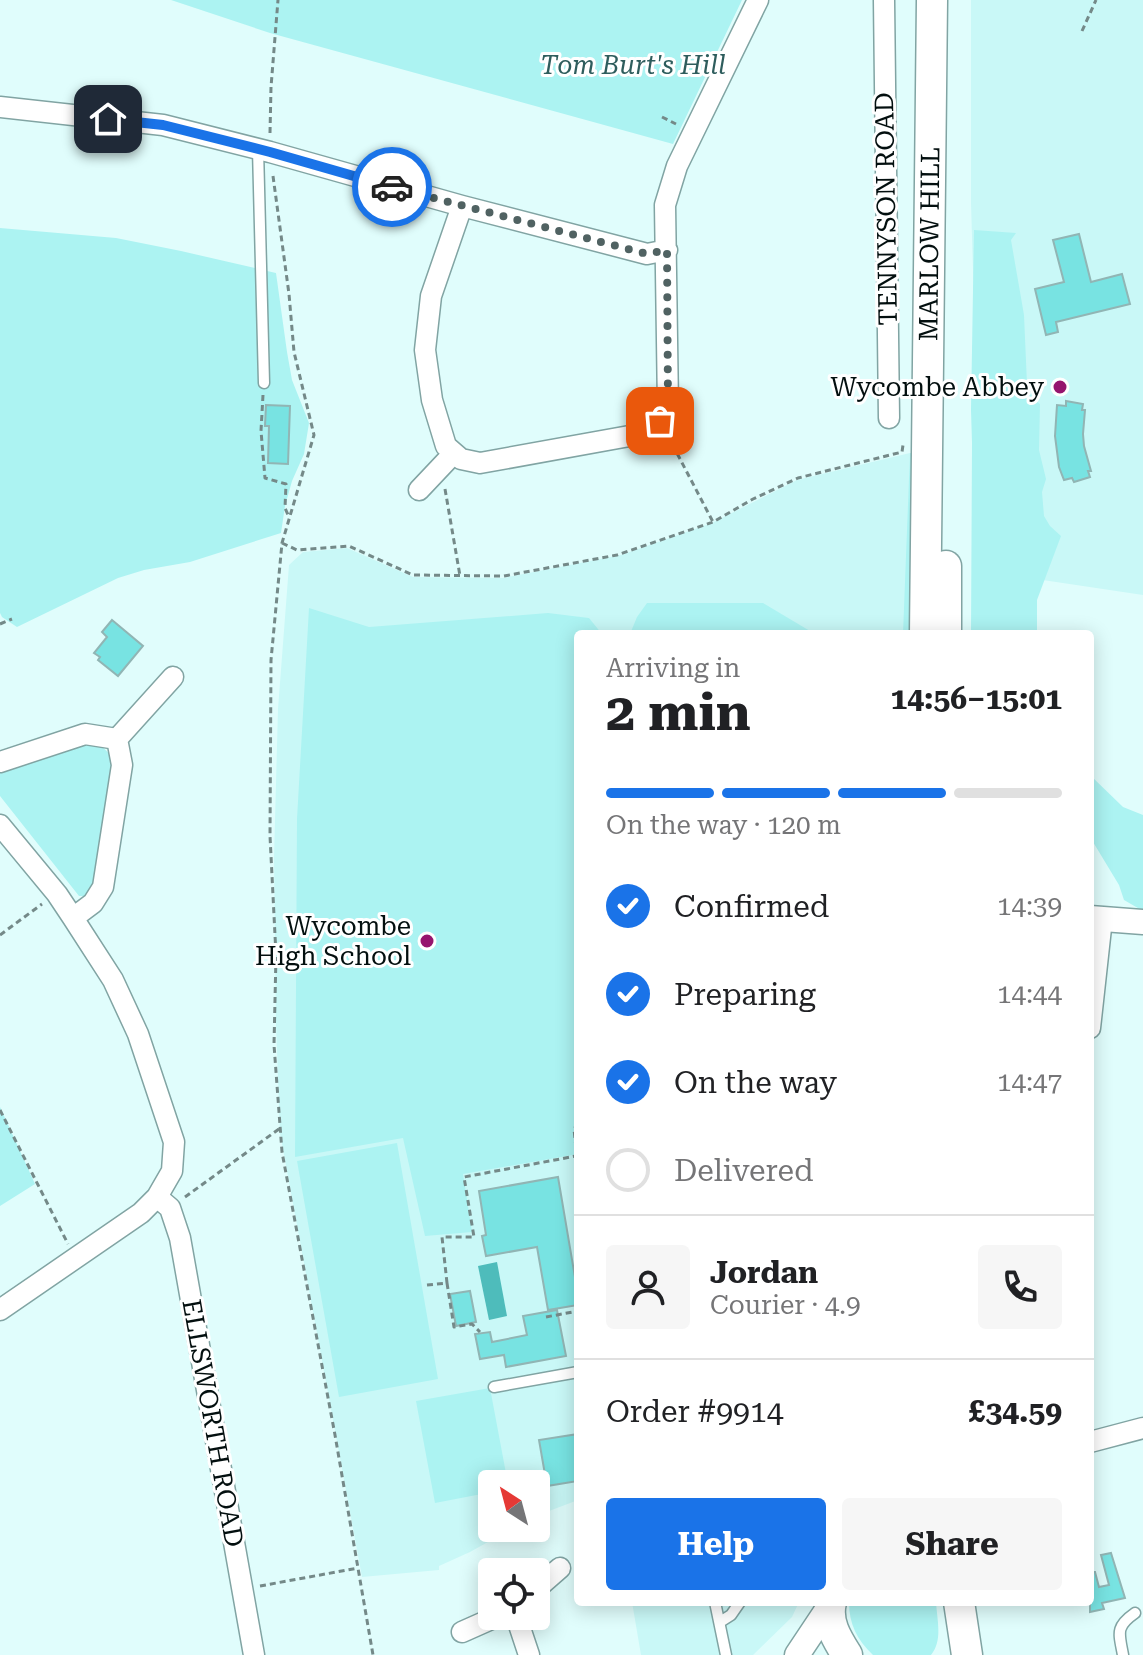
<!DOCTYPE html>
<html lang="en">
<head>
<meta charset="utf-8">
<style>
  :root { --surface:#fff; --page:#f6f6f6; --text:#202124; --muted:#757577; --line:#e0e0e0; --accent:#1a73e8 }
  body { margin:0; font-family:"Roboto Serif",serif; background:var(--page); color:var(--text); height:100vh; display:flex; flex-direction:column; font-size:30px; white-space:nowrap }
  * { box-sizing:border-box; margin:0 }
  p { font-size:26px; color:var(--muted) }
  .icon { flex:none; width:44px; height:44px; fill:none; stroke:currentColor; stroke-width:2; stroke-linecap:round; stroke-linejoin:round }
  .map { position:relative; flex:1; overflow:hidden }
  .drawer { position:absolute; left:574px; top:630px; width:520px; height:976px; display:flex; flex-direction:column; background:var(--surface); border-radius:8px; box-shadow:0 4px 20px #0003 }
  .drawer>* { flex:none }
  .needle { width:52px; rotate:324deg }
  .fabs { position:absolute; left:478px; top:1470px; display:grid; gap:16px }
  .fabs a { display:grid; place-items:center; width:72px; height:72px; border-radius:8px; background:var(--surface); box-shadow:0 4px 20px #0003; font-size:40px }
  .pin { position:absolute; display:grid; place-items:center; width:68px; height:68px; color:#fff; margin:-34px; border-radius:16px; box-shadow:0 4px 12px #0006 }
  .courier { position:absolute; display:grid; place-items:center; width:80px; height:80px; margin:-40px; border:6px solid #1a73e8; border-radius:50%; background:#fff; color:#222; box-shadow:0 2px 10px #0007 }
  .overview em { font-style:normal; font-weight:700 }
  .overview div { display:flex; flex-direction:column-reverse }
  .overview { display:flex; align-items:center; justify-content:space-between; height:136px; padding:0 32px }
  h1 { font-size:52px; font-weight:700; line-height:60px }
  .bar { display:grid; grid-template-columns:repeat(4,1fr); gap:12px 8px; align-content:center; height:96px; padding:0 32px }
  .bar i { height:10px; border-radius:6px; background:var(--line) }
  .bar .selected { background:var(--accent) }
  .bar p { grid-column:span 4 }
  .line { display:flex; align-items:center; gap:20px; padding:0 32px; border-top:2px solid var(--line) }
  .line div { flex:1 }
  .round { display:grid; place-items:center; flex:none; width:84px; height:84px; border-radius:8px; background:var(--page) }
  ol { padding:0 32px; list-style:none }
  li { display:flex; align-items:center; gap:24px; height:88px }
  li p { margin-inline-start:auto }
  li .icon { padding:8px; border-radius:50%; background:var(--accent); color:#fff; stroke-width:4 }
  li:last-child { color:var(--muted) }
  li i { width:44px; height:44px; border:4px solid var(--line); border-radius:50% }
  .cta { display:flex; gap:16px; margin-top:auto; padding:16px 32px }
  .cta a { flex:1; height:92px; border-radius:8px; background:var(--accent); color:#fff; font-size:32px; font-weight:700; line-height:92px; text-align:center }
  .cta a+a { background:var(--page); color:var(--text) }
  .map>svg:first-child { display:block }
</style>
</head>
<body>
<div class="map">
<svg width="1143" height="1655" viewBox="0 0 1143 1655">
  <rect width="100%" height="100%" fill="#e0fdfc"/>
  <path fill="#c9f8f7" d="M 971,0 L 1143,0 L 1143,595 L 982,571 L 971,203 Z
    M 910,453 L 905,634 L 578,634 L 578,1500 L 536,1516 L 536,1484 L 492,1484 L 492,1528 L 513,1528 L 470,1552 L 439,1566 L 439,1570 L 362,1577 L 280,1133 L 276,1023 L 274,858 L 278,709 L 289,565 L 303,552 L 347,548 L 413,577 L 503,578 L 621,555 L 712,523 L 797,480 Z
    M 632,1602 L 799,1602 L 792,1617 L 753,1655 L 641,1655 Z"/>
  <path fill="#acf3f2" d="M 171,0 L 742,0 L 673,144 L 270,33 Z
    M 0,228 L 116,238 L 181,251 L 276,273 L 287,352 L 292,380 L 309,423 L 304,454 L 292,481 L 285,506 L 281,533 L 190,562 L 144,570 L 118,578 L 17,627 L 2,617 L 0,613 Z
    M 974,230 L 1016,233 L 1011,240 L 1024,315 L 1027,384 L 1031,397 L 1040,404 L 1039,450 L 1046,479 L 1042,492 L 1044,516 L 1050,526 L 1061,536 L 1037,600 L 1037,634 L 971,634 L 972,443 L 971,410 Z
    M 910,453 L 916,454 L 914,634 L 903,634 Z
    M 647,603 L 763,603 L 815,634 L 630,634 L 637,617 Z
    M 309,608 L 369,627 L 548,613 L 589,618 L 602,634 L 578,634 L 578,1154 L 463,1174 L 472,1232 L 425,1236 L 403,1138 L 295,1157 L 297,819 Z
    M 96,741 L 115,759 L 92,891 L 85,896 L 79,896 L 0,796 L 0,767 Z
    M 1090,775 L 1123,807 L 1143,815 L 1143,911 L 1124,900 L 1119,885 L 1090,837 Z
    M 0,1107 L 35,1184 L 0,1206 Z
    M 397,1143 L 438,1379 L 339,1397 L 297,1161 Z
    M 490,1388 L 508,1484 L 492,1484 L 492,1492 L 435,1503 L 416,1401 Z
    M 849,1602 L 936,1602 C 937,1620 943,1640 931,1655 L 873,1655 C 857,1640 849,1624 849,1602 Z"/>
  <path fill="#4ebcbb" d="M 497,1262 L 507,1316 L 489,1320 L 478,1266 Z"/>
  <path fill="#78e3e2" stroke="#91b5b4" stroke-width="2" d="M 1079,234 L 1091,282 L 1122,274 L 1130,304 L 1056,322 L 1058,332 L 1046,335 L 1035,289 L 1064,282 L 1053,240 Z
    M 1066,401 L 1083,404 L 1082,410 L 1085,410 L 1083,434 L 1084,446 L 1091,471 L 1088,471 L 1090,477 L 1074,482 L 1072,478 L 1064,480 L 1059,467 L 1055,436 L 1057,405 L 1066,406 Z
    M 266,405 L 290,406 L 288,464 L 268,463 L 269,426 L 265,426 Z
    M 112,620 L 143,646 L 118,676 L 98,660 L 100,657 L 94,653 L 107,637 L 102,632 Z
    M 558,1177 L 578,1295 L 578,1305 L 548,1310 L 537,1247 L 486,1256 L 482,1236 L 486,1235 L 479,1191 Z
    M 470,1291 L 476,1322 L 456,1326 L 450,1294 Z
    M 557,1310 L 566,1356 L 506,1367 L 504,1355 L 480,1359 L 475,1334 L 490,1332 L 492,1342 L 527,1335 L 523,1316 Z
    M 578,1434 L 578,1481 L 547,1486 L 539,1440 Z
    M 1111,1553 L 1125,1598 L 1102,1603 L 1104,1609 L 1090,1612 L 1090,1572 L 1095,1572 L 1099,1587 L 1109,1585 L 1101,1555 Z"/>
  <g fill="none" stroke-linecap="round" stroke-linejoin="round">
    <defs>
      <path id="service" d="M 258,149 L 264,383
        M 494,1387 L 578,1372
        M 715,1602 L 726,1655
        M 720,1622 L 731,1615 L 740,1602
        M 1123,1655 C 1119,1633 1115,1627 1135,1613"/>
      <path id="minor" d="M 884,0 L 889,418
        M 0,107 L 163,125 L 270,152 L 462,206 L 647,254 L 667,250
        M 462,206 L 431,296 L 425,350 L 432,400 L 446,446 L 461,459 L 480,463 L 635,435 C 653,430 660,422 668,407 L 665,205 L 677,166 L 758,0
        M 419,490 L 453,454
        M 0,762 L 85,734 L 117,739 L 173,677
        M 0,825 L 57,894 L 73,918 L 113,980 L 138,1034 L 174,1142 L 172,1171 L 157,1197 L 141,1213 L 0,1310
        M 73,918 L 93,903 L 103,887 L 122,765 L 117,739
        M 1090,1028 L 1102,919
        M 157,1197 L 170,1208 L 180,1238 L 254,1655
        M 1090,1442 L 1143,1428
        M 536,1589 L 560,1568
        M 516,1616 L 529,1655
        M 462,1632 L 498,1616"/>
      <path id="tertiary" d="M 1090,918 L 1143,922
        M 797,1655 L 829,1607"/>
      <g id="primary">
        <path id="s1" d="M 925,634 L 932,0"/>
        <path d="M 946,634 L 946,566"/>
        <path d="M 831,1602 C 826,1622 837,1639 847,1655"/>
        <path d="M 959,1602 L 967,1655"/>
      </g>
    </defs>
    <use href="#service" stroke="#81a4a3" stroke-width="13"/>
    <use href="#minor" stroke="#81a4a3" stroke-width="23"/>
    <use href="#tertiary" stroke="#81a4a3" stroke-width="27"/>
    <use href="#primary" stroke="#81a4a3" stroke-width="33"/>
    <path stroke="#748988" stroke-width="3" stroke-dasharray="6 4" stroke-linecap="butt" d="M 1082,31 L 1096,0
      M 662,117 L 676,124
      M 270,133 L 271,87 L 278,0
      M 273,176 L 289,294 L 294,352 L 314,435 L 282,543 L 271,660 L 270,836 L 276,955 L 274,1045 L 282,1152 L 335,1435 L 373,1655
      M 263,395 L 261,431 L 265,478 L 286,484 L 285,508 L 289,517
      M 668,436 L 713,522
      M 445,489 L 460,576
      M 282,543 L 297,550 L 349,546 L 413,575 L 504,576 L 617,555 L 713,522 L 753,499 L 798,478 L 902,452 L 903,445
      M 0,624 L 12,619
      M 0,935 L 42,904
      M 0,1110 L 68,1244
      M 578,1123 L 574,1129 L 578,1166
      M 185,1197 L 279,1129
      M 447,1283 L 454,1327 L 472,1324 L 480,1332
      M 427,1285 L 447,1283 L 442,1237 L 474,1237 L 464,1177 L 576,1156
      M 546,1317 L 578,1311
      M 260,1586 L 358,1568"/>
    <use href="#service" stroke="#fff" stroke-width="10"/>
    <use href="#minor" stroke="#fff" stroke-width="20"/>
    <use href="#tertiary" stroke="#fff" stroke-width="24"/>
    <use href="#primary" stroke="#fff" stroke-width="30"/>
  </g>
  <g fill="none" stroke-linecap="round" stroke-linejoin="round">
    <path stroke="#506262" stroke-width="8" stroke-dasharray="0 14.4" d="M 392,187 L 647,254 L 667,250 L 668,407 L 660,421"/>
    <path stroke="#1a73e8" stroke-width="10" d="M 108,119 L 163,125 L 270,152 L 392,187"/>
  </g>
  <g fill="#95156e" stroke="#fff" stroke-width="3">
    <circle cx="1060" cy="387" r="8"/>
    <circle cx="427" cy="941" r="8"/>
  </g>
  <g text-anchor="middle" dominant-baseline="central" stroke-width="6" stroke-linejoin="round" paint-order="stroke">
    <g font-size="26" font-style="italic" fill="#2e5d5d" stroke="#fff">
      <text x="633" y="65">Tom Burt's Hill</text>
    </g>
    <g font-size="26" fill="#030f0f" stroke="#fff">
      <text transform="translate(886 209) rotate(-91)">TENNYSON ROAD</text>
      <text stroke="none"><textPath href="#s1" startOffset="390">MARLOW HILL</textPath></text>
      <text transform="translate(213 1423) rotate(80)">ELLSWORTH ROAD</text>
    </g>
    <g font-size="26" fill="#030f0f" stroke="#fff" text-anchor="end">
      <text x="1044" y="387">Wycombe Abbey</text>
      <text x="411" y="926">Wycombe<tspan x="411" dy="30">High School</tspan></text>
    </g>
  </g>
</svg>
<div class="fabs">
<a><svg class="needle" viewBox="-14 -14 28 28"><path d="M0-13l5 13h-10z" fill="#e53935"/><path d="M0 13l5-13h-10z" fill="#757577"/></svg></a>
<a><svg class="icon" aria-label="locate" viewBox="0 0 24 24"><circle cx="12" cy="12" r="6"/><path d="M12 2v4M12 18v4M2 12h4M18 12h4"/></svg></a>
</div>
<div class="pin" style="left:660px;top:421px;background:#ea580c"><svg class="icon" aria-label="bag" viewBox="0 0 24 24"><path d="M5 8h14l-1 12H6zM9 8a3 3 0 0 1 6 0"/></svg></div>
<div class="pin" style="left:108px;top:119px;background:#1f2937"><svg class="icon" aria-label="home" viewBox="0 0 24 24"><path d="M3 11l9-7 9 7M6 9v11h12V9"/></svg></div>
<div class="courier" style="left:392px;top:187px"><svg class="icon" aria-label="car" viewBox="0 0 24 24"><path d="M5 17H2v-5l4-1 3-4h7l3 4 3 1v5h-3M9 17h6M6 11h13"/><circle cx="7" cy="17" r="2"/><circle cx="17" cy="17" r="2"/></svg></div>
<section class="drawer">
<div class="overview"><div><h1>2 min</h1><p>Arriving in</p></div><em>14:56–15:01</em></div>
<div class="bar"><i class="selected"></i><i class="selected"></i><i class="selected"></i><i></i><p>On the way · 120 m</p></div>
<ol>
<li><svg class="icon" aria-label="check" viewBox="0 0 24 24"><path d="M5 12l5 5 9-10"/></svg>Confirmed<p>14:39</p></li>
<li><svg class="icon" aria-label="check" viewBox="0 0 24 24"><path d="M5 12l5 5 9-10"/></svg>Preparing<p>14:44</p></li>
<li><svg class="icon" aria-label="check" viewBox="0 0 24 24"><path d="M5 12l5 5 9-10"/></svg>On the way<p>14:47</p></li>
<li><i></i>Delivered</li>
</ol>
<div class="line" style="height:144px"><a class="round"><svg class="icon" aria-label="person" viewBox="0 0 24 24"><circle cx="12" cy="8" r="4"/><path d="M4 21q1-7 8-7t8 7"/></svg></a><div><b>Jordan</b><p>Courier · 4.9</p></div><a class="round"><svg class="icon" aria-label="phone" viewBox="0 0 24 24"><path d="M5 4h4l2 5-3 2q2 4 5 5l2-3 5 2v4C11 20 4 13 5 4z"/></svg></a></div>
<div class="line" style="height:104px"><div>Order #9914</div><b>£34.59</b></div>
<div class="cta"><a>Help</a><a>Share</a></div>
</section>
</div>
</body>
</html>
